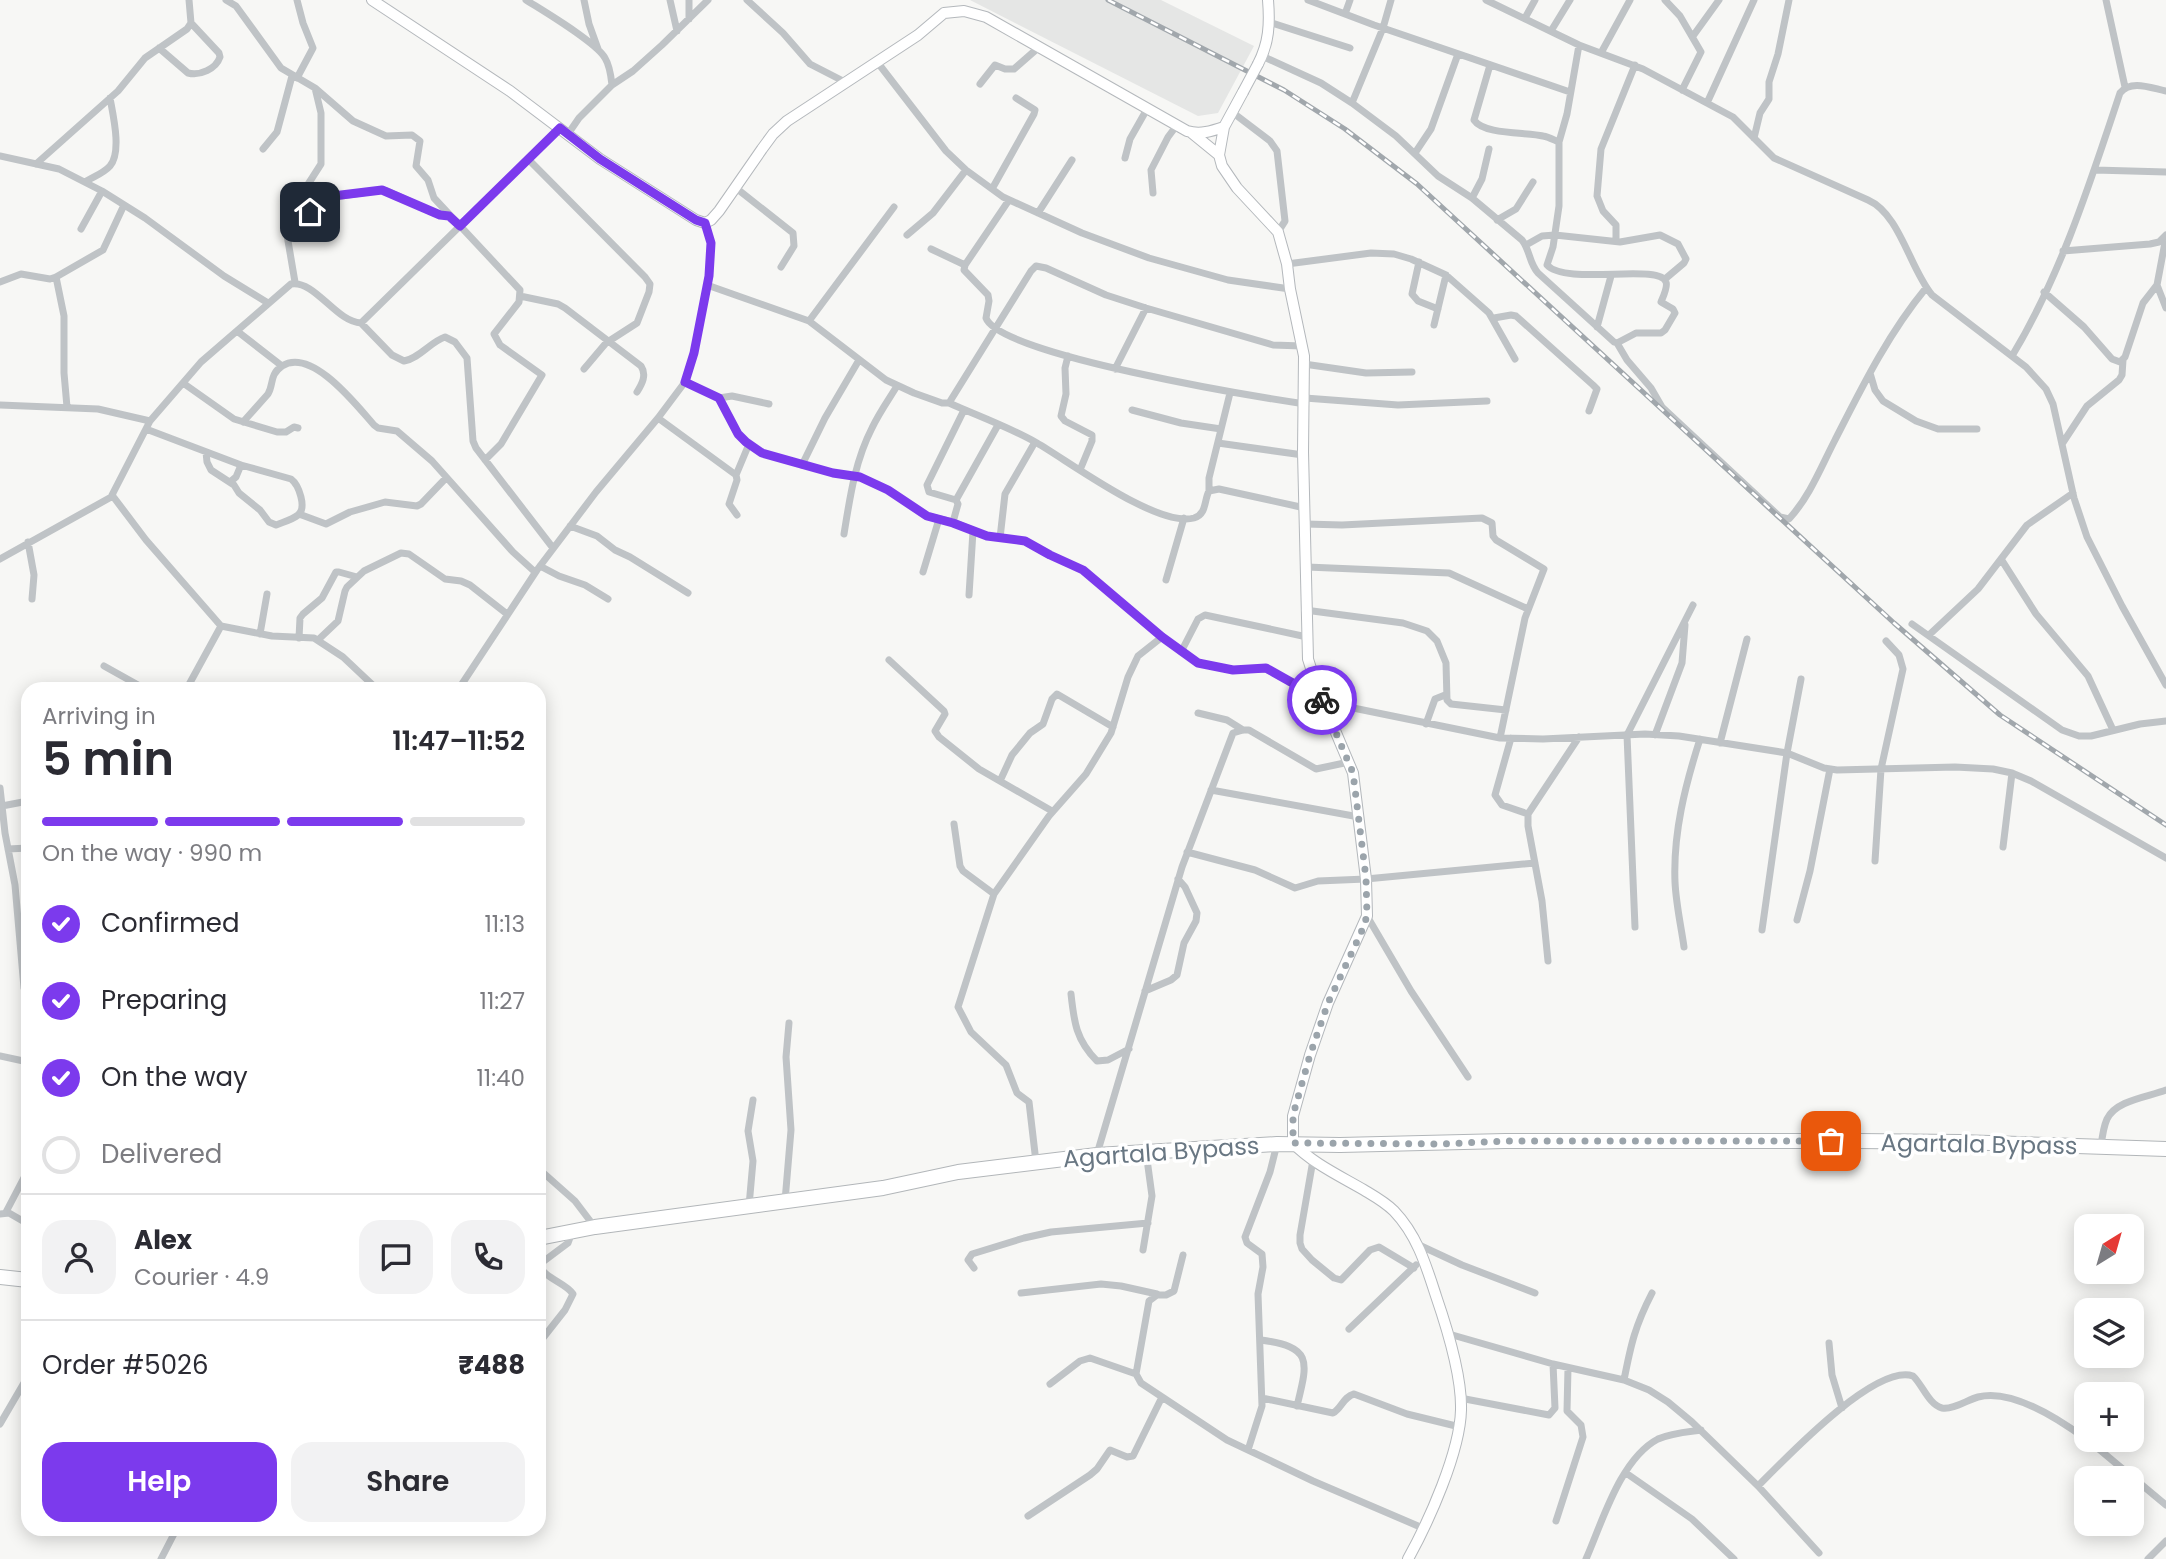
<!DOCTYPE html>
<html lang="en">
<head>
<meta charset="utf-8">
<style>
  :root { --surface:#fff; --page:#f2f2f3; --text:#2b2b33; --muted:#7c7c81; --line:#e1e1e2; --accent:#7c3aed }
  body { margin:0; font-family:Poppins,sans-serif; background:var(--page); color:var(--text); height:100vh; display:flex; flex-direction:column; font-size:26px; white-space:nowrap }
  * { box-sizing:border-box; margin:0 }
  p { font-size:23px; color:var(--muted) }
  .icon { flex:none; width:38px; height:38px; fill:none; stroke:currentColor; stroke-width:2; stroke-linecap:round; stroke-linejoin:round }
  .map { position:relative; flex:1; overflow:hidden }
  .side { position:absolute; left:21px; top:682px; width:525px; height:854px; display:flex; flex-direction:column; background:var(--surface); border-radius:21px; box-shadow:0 4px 18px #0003 }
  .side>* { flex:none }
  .needle { width:46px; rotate:37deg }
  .tools { position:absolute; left:2074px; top:1214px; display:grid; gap:14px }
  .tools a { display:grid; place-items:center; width:70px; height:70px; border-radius:14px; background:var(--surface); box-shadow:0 4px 18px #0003; font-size:35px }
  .pin { position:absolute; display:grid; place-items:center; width:60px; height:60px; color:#fff; margin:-30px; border-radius:14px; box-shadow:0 4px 10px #0006 }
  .courier { position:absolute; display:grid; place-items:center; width:70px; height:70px; margin:-35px; border:5px solid #7c3aed; border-radius:50%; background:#fff; color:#222; box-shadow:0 2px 9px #0007 }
  .headline em { font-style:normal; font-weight:600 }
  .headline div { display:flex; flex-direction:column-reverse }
  .headline { display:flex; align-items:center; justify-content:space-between; height:119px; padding:0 21px }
  h1 { font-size:46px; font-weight:600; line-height:52px }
  .bar { display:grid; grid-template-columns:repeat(4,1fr); gap:10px 7px; align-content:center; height:84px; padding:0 21px }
  .bar i { height:9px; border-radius:5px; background:var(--line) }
  .bar .selected { background:var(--accent) }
  .bar p { grid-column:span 4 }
  .line { display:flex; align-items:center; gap:18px; padding:0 21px; border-top:2px solid var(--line) }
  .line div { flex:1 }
  .round { display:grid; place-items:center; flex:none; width:74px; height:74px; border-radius:21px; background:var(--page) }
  ol { padding:0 21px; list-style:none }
  li { display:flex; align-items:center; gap:21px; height:77px }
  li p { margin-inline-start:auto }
  li .icon { padding:7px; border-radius:50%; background:var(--accent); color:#fff; stroke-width:4 }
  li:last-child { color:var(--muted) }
  li i { width:38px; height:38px; border:4px solid var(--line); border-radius:50% }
  .primary-button { display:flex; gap:14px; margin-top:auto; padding:14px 21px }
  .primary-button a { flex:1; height:80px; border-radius:21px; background:var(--accent); color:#fff; font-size:28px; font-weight:600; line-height:80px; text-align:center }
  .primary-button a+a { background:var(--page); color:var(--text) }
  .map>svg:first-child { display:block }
</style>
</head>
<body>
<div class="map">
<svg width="2166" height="1559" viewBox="0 0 2166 1559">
  <rect width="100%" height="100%" fill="#f7f7f5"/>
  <path fill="#e5e6e5" d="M 970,0 L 1161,0 L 1254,46 L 1218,113 L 1198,116 Z"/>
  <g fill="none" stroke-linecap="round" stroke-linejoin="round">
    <defs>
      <path id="secondary" d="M 372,0 L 510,91 L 600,159 L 696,220 L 705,223 L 711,220 L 719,211 L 762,149 L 773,134 L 787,121 L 918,35 L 944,13 L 964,11 L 986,17 L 1187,131 C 1200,135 1212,131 1224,127
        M 1258,64 C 1269,43 1270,24 1268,0
        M 1243,92 L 1224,127 L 1219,155 L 1222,166 L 1237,188 L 1278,232 L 1287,264 L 1290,289 L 1304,356 L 1303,452 L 1308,659 L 1318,690 L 1353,773 L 1366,879 L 1367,916 L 1328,1003 L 1310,1055 L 1293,1116 L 1293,1143 C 1312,1163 1340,1176 1364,1190 C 1374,1196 1385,1202 1394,1211 C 1417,1235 1426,1265 1436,1296 C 1447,1328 1462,1375 1461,1410 C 1460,1452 1429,1521 1408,1559
        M 1192,133 L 1219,155"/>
      <path id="highway" d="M 539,1238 L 595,1227 L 883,1188 L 958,1172 L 1097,1155 L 1277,1144 L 1340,1145 L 1505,1141 L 1858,1141 L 1960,1142 L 2166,1149
        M 0,1277 L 28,1280"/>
    </defs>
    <use href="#secondary" stroke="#b4b8bc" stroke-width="12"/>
    <use href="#highway" stroke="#b2b6b9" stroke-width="16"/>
    <path stroke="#bfc3c6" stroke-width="7" d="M 226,0 L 236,6 L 281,68 L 315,88 L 353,121 L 386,136 L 412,135 L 420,141 L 416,166 L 428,180 L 434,198 L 520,290 L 519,302 L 494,334 L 500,345 L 542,375 L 501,444 L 485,460
      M 526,0 C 545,12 596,42 605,58 C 610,66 611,76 612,85
      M 584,0 L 589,24 L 598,49
      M 670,0 L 677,31
      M 689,0 L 689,19
      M 747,0 L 783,33 L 810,64 L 847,83
      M 1308,0 L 1374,25 L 1570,92
      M 1486,0 L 1579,45 L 1643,69 L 1733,117 L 1774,158 L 1868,200 C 1900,214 1910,269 1932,295 L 2026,367 L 2046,389 L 2053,404 L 2074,498 L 2087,537 L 2122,606 L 2166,685
      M 1665,0 L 1680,16 L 1701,52 L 1682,90
      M 2106,0 L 2125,87
      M 1345,14 L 1350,0
      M 1525,18 L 1535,0
      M 1269,22 L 1350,48
      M 1551,31 L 1570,0
      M 1693,36 L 1719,0
      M 159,48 L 188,73 C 200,76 216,69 220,57 L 219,53 L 191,23
      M 1601,53 L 1630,0
      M 1262,56 L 1321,83 L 1352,103 L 1396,136 L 1438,176 L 1472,198 L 1522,240 C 1530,250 1529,263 1538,273 L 1614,342 L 1617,343 L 1636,333 L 1661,333 L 1665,330 L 1675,313 L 1673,309 L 1661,302 C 1663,297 1668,287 1666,282 C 1660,263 1566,286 1547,265 L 1553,247 L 1559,206 L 1559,142 L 1567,114 L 1579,45
      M 878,63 L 946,151 L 966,170 L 1003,197 L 1082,233 L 1149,258 L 1228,280 L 1290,289
      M 1490,65 L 1474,120 C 1484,135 1526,132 1543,136 C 1549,137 1554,140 1559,142
      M 297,78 L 313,48 L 303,23 L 297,0
      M 980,84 L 995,65 L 1005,69 L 1014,69 L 1038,48
      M 1352,103 L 1383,28 L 1391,0
      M 1707,103 L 1754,0
      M 1232,112 L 1270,141 L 1277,151 L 1285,221 L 1278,232
      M 568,134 L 579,118 L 612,85 L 633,71 L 662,45 L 708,0
      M 1754,138 L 1760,113 L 1769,99 L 1769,82 L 1778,54 L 1789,0
      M 263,149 L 277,132 L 292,76
      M 1415,153 L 1431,129 L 1458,54
      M 0,156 L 59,169 L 102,191 L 145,218 L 224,276 L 268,303
      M 1125,158 L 1130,139 L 1147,109
      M 529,160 L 645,277 L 650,284 L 649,292 L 637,323 L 606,343 L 584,369
      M 36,164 L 118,91 L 145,58 L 187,29 L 191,23 L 189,0
      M 2095,170 L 2166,172
      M 85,182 C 93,177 104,173 110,166 C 122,152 113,115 110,98
      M 736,188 L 793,233 L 794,246 L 781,267
      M 992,189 L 1034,114 L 1035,110 L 1016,98
      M 1153,193 L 1151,170 L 1168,137 L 1177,125
      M 1472,198 L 1482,179 L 1489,149
      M 1009,200 L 965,265 L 964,270 L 988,295 L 989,301 L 986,318 C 999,355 1258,397 1305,404
      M 1038,213 L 1072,160
      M 1497,220 L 1516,209 L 1533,182
      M 291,226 L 288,219 L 289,214 L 321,164 L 321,113 L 315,88
      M 81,229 L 102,191
      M 907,235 L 933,213 L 966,170
      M 2166,237 L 2157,285 L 2166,308
      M 1616,241 L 1616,225 L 1603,211 L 1597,196 L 1601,149 L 1635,65
      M 1526,245 L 1542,236 L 1555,235 L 1620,242 L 1660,235 L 1678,244 L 1686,259 L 1684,263 L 1665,279
      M 931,249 L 965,265
      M 2063,251 L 2150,244 L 2159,242 L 2166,235
      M 1419,262 L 1412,294 L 1418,301 L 1438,309
      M 1287,264 L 1371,253 L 1394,254 L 1411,259 L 1446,275 L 1489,313 L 1515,359
      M 56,277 L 64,316 L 64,373 L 67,407
      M 0,282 L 21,274 L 50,279 L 56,277 L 103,250 L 124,205
      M 295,282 L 287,235 L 289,230 L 328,198 L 382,190 L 387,191 L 440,215 L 449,216
      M 707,285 L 809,321 L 886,380 L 914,393 L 942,403 L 949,403 C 978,416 1009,427 1037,443 C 1070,462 1158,528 1194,518 C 1207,514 1204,500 1209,491 L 1219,489 L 1305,508
      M 2044,292 L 2084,327 L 2112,359 L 2120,362 L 2125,357 L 2143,303 L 2157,285
      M 520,296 L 558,304 L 565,308 L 641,366 C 647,375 642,384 637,392
      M 1494,318 L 1511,315 L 1516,316 L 1593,385 L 1597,389 L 1589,411
      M 809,321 L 894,207
      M 361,323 L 392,355 L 404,361 C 420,358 430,342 445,337 L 455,342 L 467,358 L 473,441 L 476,448 L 553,548
      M 1434,325 L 1446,275
      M 1597,327 L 1611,276
      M 237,331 L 282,366
      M 1617,343 L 1627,360 L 1651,388 L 1662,407 L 1780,517 L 1789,519 C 1810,496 1821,467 1835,440 C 1862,387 1888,334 1926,288
      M 1068,356 L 1065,368 L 1066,394 L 1061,416 L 1065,421 L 1092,435 L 1092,441 L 1080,470
      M 2012,356 C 2061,275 2090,183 2120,93 C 2131,79 2151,88 2166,91
      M 1304,364 L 1366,373 L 1412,372
      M 1115,369 L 1146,308
      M 1870,373 L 1875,390 L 1883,401 L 1916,421 L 1938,429 L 1977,429
      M 685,382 L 719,398 L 738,434 L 745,442 L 762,453 L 833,473 L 860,477 L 888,490 L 927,516 L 953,522 L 987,536 L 1025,541 L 1050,555 L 1083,570 L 1162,637 L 1198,663 L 1233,670 L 1266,669 L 1298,686 L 1318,690
      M 183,383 L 234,419 L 277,432 L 286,432 L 294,427 L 298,428
      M 719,398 L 732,396 L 769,404
      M 1305,398 L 1398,405 L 1487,401
      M 949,403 L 1031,271 L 1036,266 L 1046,268 L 1106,295 L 1146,308 L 1273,345 L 1302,346
      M 0,405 L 98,409 L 150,421
      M 1132,410 L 1181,423 L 1221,429
      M 658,418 L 736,475 L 737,480 L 729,504 L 737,515
      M 243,422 L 268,394 C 274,384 269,375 282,366 C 312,347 357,406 374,425 L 378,428 L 397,431 L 432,461 L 513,552 L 535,572
      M 146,429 L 241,465 L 291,479 C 299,485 307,508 298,515 C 292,520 283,522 276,525 L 269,522 L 260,510 L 239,493 L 234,485 L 211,470 L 207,462 L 206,452
      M 1218,443 L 1303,455
      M 2062,444 L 2087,406 L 2119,380 L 2122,375 L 2123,360
      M 802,465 L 825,418 L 859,360
      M 736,475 L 749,444
      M 230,482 L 236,477 L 241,465
      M 1209,491 L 1209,478 L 1230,393
      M 956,500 L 998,425
      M 299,514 L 326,524 L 350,512 L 385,502 L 417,506 L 421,504 L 446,478
      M 953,522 L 958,504 L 956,500 L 929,492 L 927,485 L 964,410
      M 1305,524 L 1342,525 L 1482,518 L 1492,523 L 1493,536 L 1496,540 L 1544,569 L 1525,618 L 1500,738
      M 570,526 L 597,536 L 615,550 L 630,557 L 688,593
      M 844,534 C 850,497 855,461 872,428 C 879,413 889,399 897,386
      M 1000,538 L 1005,494 L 1035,442
      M 28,542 L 34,575 L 32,599
      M 0,559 L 113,496
      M 2001,559 L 2036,614 L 2088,676 L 2113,730
      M 540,566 L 559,576 L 585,585 L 608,599
      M 1307,567 L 1449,573 L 1528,609
      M 923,572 L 939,519
      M 1166,580 L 1184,518
      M 969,595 L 973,531
      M 1305,610 L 1403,623 L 1427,631 L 1437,641 L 1446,663 L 1447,700 L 1451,704 L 1506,710
      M 1912,624 L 2062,730 L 2079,736 L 2091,736 L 2140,724 L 2166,721
      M 260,634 L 267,594
      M 1929,635 L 1978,589 L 2027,525 L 2073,493
      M 299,638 L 300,618 L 303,614 L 322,598 L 336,572 L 339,572 L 357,577
      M 318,640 L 338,621 L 345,591 L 347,587 L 364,571 L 401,553 L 409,554 L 445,579 L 461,581 L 470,585 L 507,614
      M 1181,652 L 1198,619 L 1205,615 L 1307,637
      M 889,660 L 944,711 L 945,714 L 935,731 L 939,737 L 979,769 L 1052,811
      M 104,666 L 147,690
      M 186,690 L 221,626
      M 378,690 L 343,657 L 314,638 L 272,636 L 221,626 L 146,540 L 112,495 L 150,421 L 201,362 L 291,284 C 315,280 336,322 361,323 L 560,128
      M 458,690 L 537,570 L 596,492 L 658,418 L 685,382 L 694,353 L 709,276 L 711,243 L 705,223
      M 1324,702 L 1500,738 L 1543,739 L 1645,734 L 1679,736 L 1787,753 L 1824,768 L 1837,770 L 1955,767 L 1993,769 L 2012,773 L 2031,781 L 2166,858
      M 1198,713 L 1227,720 L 1243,730
      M 1426,724 L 1435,699 L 1445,695
      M 1655,735 L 1682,663 L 1685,625
      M 1511,738 L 1495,795 L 1502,805 L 1528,814
      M 1720,743 L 1747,639
      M 1000,781 L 1012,755 L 1030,733 L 1043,724 L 1052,699 L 1057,694 L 1113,727
      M 0,788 L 5,833 L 15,885 L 24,988 L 28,996
      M 1211,790 L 1359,817
      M 2,806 L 28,801
      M 954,824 L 960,866 L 963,871 L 994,894
      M 2003,847 L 2012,773
      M 8,849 L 28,848
      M 1187,852 L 1255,870 L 1295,888 L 1318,881 L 1366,879 L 1535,863
      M 1875,861 L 1881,769 L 1903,669 L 1899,655 L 1886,641
      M 1367,916 L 1411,991 L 1468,1077
      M 1797,920 L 1810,871 L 1830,769
      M 1635,927 L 1627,735 L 1693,605
      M 1762,930 L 1787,753 L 1801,679
      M 1684,947 C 1681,926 1676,904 1675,882 C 1673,833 1685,786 1700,739
      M 1548,961 L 1542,901 L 1528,826 L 1528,814 L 1579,737
      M 1145,991 L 1171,980 L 1177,975 L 1184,943 L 1196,921 L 1197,913 L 1185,887 L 1178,879
      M 1071,994 C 1074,1022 1076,1040 1097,1061 L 1108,1060 L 1129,1049
      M 0,1056 L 28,1062
      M 2101,1147 C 2102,1138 2103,1128 2107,1119 C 2116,1100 2148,1097 2166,1090
      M 1097,1154 L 1182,867 L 1233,733 L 1243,730 L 1249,730 L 1316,769 L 1349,762
      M 1313,1160 L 1300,1235 L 1300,1243 L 1302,1249 L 1312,1260 L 1334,1278 L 1341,1280 L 1370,1250 L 1379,1247 L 1414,1268
      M 1036,1162 L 1029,1102 L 1017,1093 L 1006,1065 L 971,1032 L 958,1007 L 994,894 L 1049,816 L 1086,774 L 1111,733 L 1128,677 L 1138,656 L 1162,637
      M 539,1169 L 575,1201 L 594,1226
      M 785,1201 L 791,1130 L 786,1057 L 789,1023
      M 749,1206 L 753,1161 L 748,1131 L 753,1100
      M 6,1212 L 28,1170
      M 0,1214 L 9,1213 L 28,1224
      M 1419,1245 L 1462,1265 L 1535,1293
      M 1143,1250 L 1152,1196 L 1146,1152
      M 1183,1255 L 1174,1291 L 1166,1295 L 1157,1295 L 1149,1301 L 1136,1374 L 1141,1383 L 1227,1440 L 1313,1481 L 1425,1529
      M 974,1268 L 968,1260 L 972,1254 L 1024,1238 L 1051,1232 L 1148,1223
      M 1021,1293 L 1101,1284 L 1121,1286 L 1157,1294
      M 1349,1329 L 1416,1265
      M 1449,1334 L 1553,1364 L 1624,1380 L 1649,1390 L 1668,1402 L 1692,1422 L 1758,1486 L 1819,1553
      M 1261,1340 C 1313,1347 1308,1361 1297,1406
      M 539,1343 L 565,1310 L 573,1294 C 565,1282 542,1278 540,1264 L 568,1243 L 572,1232
      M 1829,1343 L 1832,1375 L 1842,1408
      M 1624,1380 C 1631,1344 1635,1326 1652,1293
      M 1050,1384 L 1080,1361 L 1090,1358 L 1136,1374
      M 1262,1398 L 1333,1413 C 1342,1408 1343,1397 1354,1394 L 1407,1414 L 1460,1427
      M 1460,1398 L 1549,1415 L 1555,1408 L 1553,1364
      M 0,1424 L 28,1376
      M 2088,1440 L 2166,1505
      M 1248,1450 L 1262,1406 L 1258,1294 L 1263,1267 L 1262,1254 L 1247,1243 L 1245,1237 L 1270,1172 L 1277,1144
      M 1626,1473 L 1692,1519 L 1734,1559
      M 1758,1486 C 1784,1460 1875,1363 1913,1376 C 1922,1384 1929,1405 1942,1408 C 1953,1410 1967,1400 1978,1397 C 2012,1388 2060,1420 2086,1439
      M 1028,1516 L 1090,1475 L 1097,1469 L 1110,1450 L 1127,1457 L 1133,1456 L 1162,1397
      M 1556,1521 L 1583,1437 L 1581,1425 L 1567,1411 L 1568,1368
      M 161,1559 L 176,1530
      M 1586,1559 C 1602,1523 1620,1459 1658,1439 C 1671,1433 1686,1432 1701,1430
      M 2148,1559 L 2166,1541"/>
    <use href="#secondary" stroke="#fff" stroke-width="10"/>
    <use href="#highway" stroke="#fff" stroke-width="14"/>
    <defs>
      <path id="rail" d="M 1108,0 L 1284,90 L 1345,129 L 1417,184 L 1894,623 L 2000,715 L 2166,825"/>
    </defs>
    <use href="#rail" stroke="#a1a7ac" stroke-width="5"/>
    <use href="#rail" stroke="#fff" stroke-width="2.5" stroke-dasharray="8" stroke-linecap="butt"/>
    <defs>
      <path id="secondary-bridge" d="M 1243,92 L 1258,64"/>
    </defs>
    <use href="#secondary-bridge" stroke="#b4b8bc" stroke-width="12" stroke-linecap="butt"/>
    <use href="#secondary-bridge" stroke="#fff" stroke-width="10"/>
  </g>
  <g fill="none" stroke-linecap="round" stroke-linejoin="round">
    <path stroke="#9ba4ab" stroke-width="7" stroke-dasharray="0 12.6" d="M 1322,700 L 1353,773 L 1366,878 L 1367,916 L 1361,933 L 1328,1003 L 1310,1055 L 1293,1115 L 1293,1143 L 1443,1144 L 1505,1141 L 1831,1141"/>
    <path stroke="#7c3aed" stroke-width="9" d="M 310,212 L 333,196 L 382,190 L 440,215 L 449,216 L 460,226 L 560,128 L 600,159 L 696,220 L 705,223 L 711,243 L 709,276 L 694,353 L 685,382 L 719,398 L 738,434 L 746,442 L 762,453 L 833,473 L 860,477 L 888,490 L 927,516 L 953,523 L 987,536 L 1025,541 L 1050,555 L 1083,570 L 1162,637 L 1198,663 L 1233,670 L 1266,668 L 1298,686 L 1318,690 L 1322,700"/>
  </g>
  <g text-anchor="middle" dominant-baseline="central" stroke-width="7" stroke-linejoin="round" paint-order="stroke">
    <g font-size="24" fill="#697783" stroke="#fff">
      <text transform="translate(1979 1144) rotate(1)">Agartala Bypass</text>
      <text transform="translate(1161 1152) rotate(-4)">Agartala Bypass</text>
    </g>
  </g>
</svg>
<div class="tools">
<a><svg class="needle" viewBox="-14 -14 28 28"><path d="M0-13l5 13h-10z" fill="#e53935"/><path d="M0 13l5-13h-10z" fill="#7c7c81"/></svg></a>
<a><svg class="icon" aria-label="layers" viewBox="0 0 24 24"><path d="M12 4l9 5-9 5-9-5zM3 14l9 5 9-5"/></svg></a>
<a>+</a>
<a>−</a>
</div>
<div class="pin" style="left:1831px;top:1141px;background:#ea580c"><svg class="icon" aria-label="bag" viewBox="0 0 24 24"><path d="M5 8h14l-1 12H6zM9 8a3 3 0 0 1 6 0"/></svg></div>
<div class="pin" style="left:310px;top:212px;background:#1f2937"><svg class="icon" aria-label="home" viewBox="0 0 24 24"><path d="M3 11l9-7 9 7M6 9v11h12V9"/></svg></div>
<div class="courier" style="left:1322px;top:700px"><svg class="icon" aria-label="bike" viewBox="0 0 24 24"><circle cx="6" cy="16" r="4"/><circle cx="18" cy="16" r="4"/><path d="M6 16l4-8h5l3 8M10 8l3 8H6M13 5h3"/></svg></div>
<section class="side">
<div class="headline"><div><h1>5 min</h1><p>Arriving in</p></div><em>11:47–11:52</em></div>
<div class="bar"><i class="selected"></i><i class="selected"></i><i class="selected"></i><i></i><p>On the way · 990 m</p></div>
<ol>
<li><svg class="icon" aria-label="check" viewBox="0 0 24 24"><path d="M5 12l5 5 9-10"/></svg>Confirmed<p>11:13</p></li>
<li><svg class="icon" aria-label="check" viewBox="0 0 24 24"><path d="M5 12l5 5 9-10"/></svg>Preparing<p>11:27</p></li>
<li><svg class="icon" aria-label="check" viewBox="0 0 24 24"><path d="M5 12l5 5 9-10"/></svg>On the way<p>11:40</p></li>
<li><i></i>Delivered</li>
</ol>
<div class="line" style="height:126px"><a class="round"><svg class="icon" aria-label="person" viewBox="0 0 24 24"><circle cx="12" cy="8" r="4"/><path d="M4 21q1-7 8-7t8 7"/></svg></a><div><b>Alex</b><p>Courier · 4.9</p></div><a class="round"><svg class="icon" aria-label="chat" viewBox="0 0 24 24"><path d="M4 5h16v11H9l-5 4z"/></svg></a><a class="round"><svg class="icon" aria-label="phone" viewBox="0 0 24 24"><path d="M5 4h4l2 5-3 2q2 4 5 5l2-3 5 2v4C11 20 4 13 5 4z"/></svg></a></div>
<div class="line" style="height:91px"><div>Order #5026</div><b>₹488</b></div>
<div class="primary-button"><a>Help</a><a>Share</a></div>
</section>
</div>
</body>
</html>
